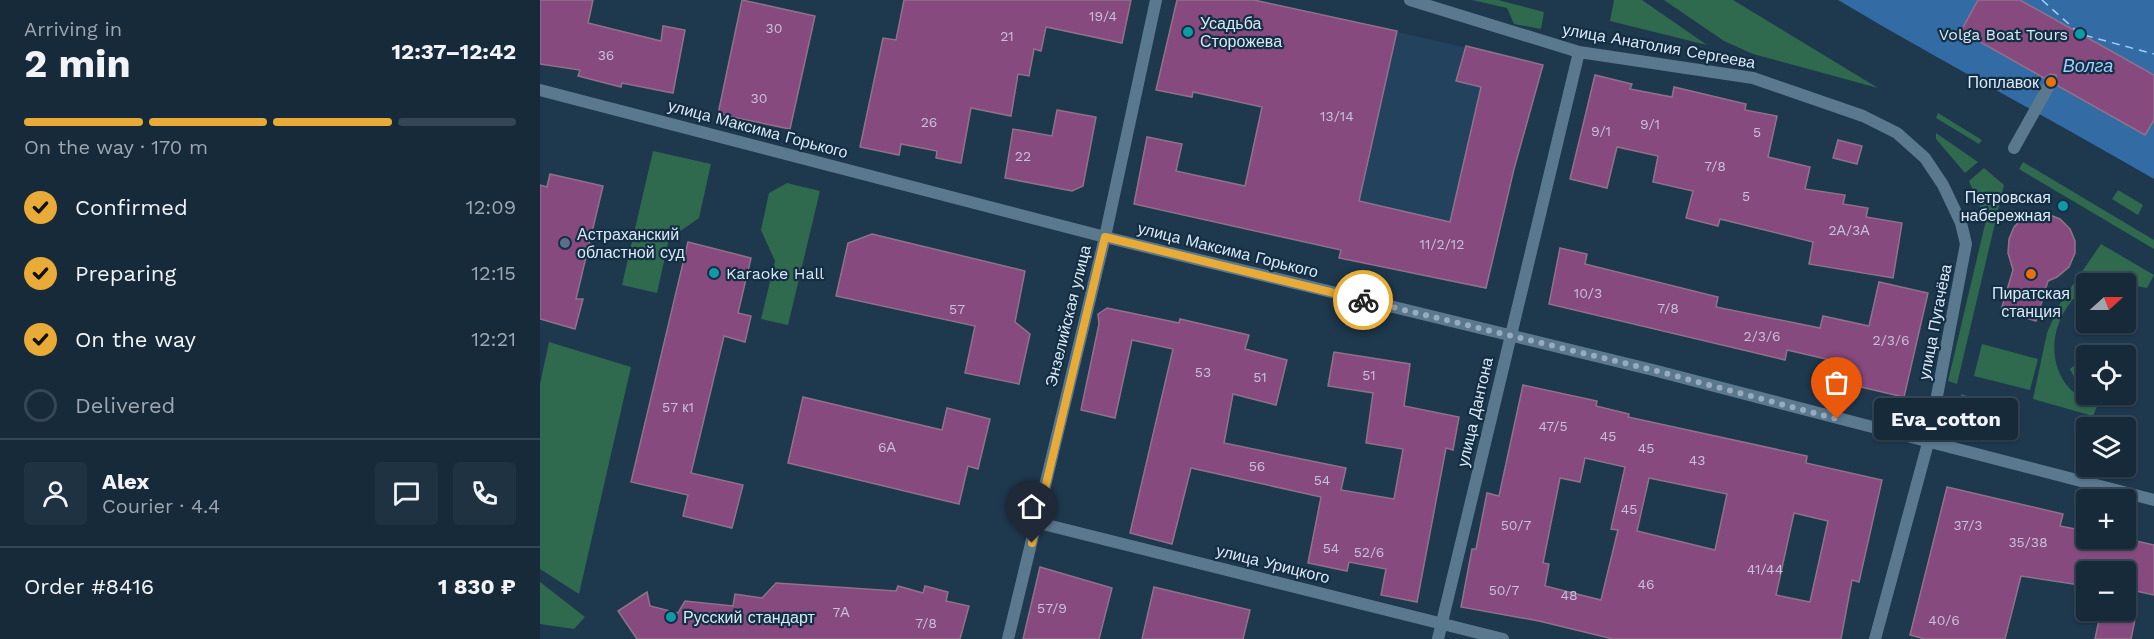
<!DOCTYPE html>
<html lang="en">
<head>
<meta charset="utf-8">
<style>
  :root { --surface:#162a3a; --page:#1f3242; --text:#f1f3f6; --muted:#9ea7af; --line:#354654; --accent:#e9ab38 }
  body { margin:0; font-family:"Work Sans",sans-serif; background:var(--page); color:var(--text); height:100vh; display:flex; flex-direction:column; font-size:22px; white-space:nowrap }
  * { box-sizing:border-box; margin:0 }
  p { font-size:20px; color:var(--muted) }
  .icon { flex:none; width:33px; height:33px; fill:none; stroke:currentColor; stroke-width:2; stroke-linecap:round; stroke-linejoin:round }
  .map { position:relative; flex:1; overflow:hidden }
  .panel { display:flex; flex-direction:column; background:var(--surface); width:540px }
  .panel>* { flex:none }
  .needle { width:39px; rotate:69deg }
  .buttons { position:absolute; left:1536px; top:273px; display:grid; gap:12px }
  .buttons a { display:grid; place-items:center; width:60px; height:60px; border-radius:6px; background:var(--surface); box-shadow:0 2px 4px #0004,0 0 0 2px var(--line); font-size:30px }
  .pin { position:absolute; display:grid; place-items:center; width:51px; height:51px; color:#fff; margin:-62px -26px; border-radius:50% 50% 50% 0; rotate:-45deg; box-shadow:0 0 6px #0007 }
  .pin .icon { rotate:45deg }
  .courier { position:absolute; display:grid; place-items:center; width:60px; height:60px; margin:-30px; border:4px solid #e9ab38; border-radius:50%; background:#fff; color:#222; box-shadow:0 2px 8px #0007 }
  .bubble { position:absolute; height:42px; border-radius:6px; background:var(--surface); box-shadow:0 2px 4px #0004,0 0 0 2px var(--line); font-size:20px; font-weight:700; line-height:42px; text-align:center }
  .head em { font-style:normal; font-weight:700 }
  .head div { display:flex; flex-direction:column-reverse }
  .head { display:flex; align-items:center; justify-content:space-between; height:102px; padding:0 24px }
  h1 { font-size:39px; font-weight:700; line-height:45px }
  .bar { display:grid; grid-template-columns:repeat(4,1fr); gap:9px 6px; align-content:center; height:72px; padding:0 24px }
  .bar i { height:8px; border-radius:4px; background:var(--line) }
  .bar .selected { background:var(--accent) }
  .bar p { grid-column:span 4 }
  .line { display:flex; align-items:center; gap:15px; padding:0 24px; border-top:2px solid var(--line) }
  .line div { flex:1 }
  .round { display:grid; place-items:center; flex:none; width:63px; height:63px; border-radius:6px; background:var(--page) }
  ol { padding:0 24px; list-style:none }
  li { display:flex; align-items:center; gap:18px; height:66px }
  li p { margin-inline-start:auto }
  li .icon { padding:6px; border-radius:50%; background:var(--accent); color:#111; stroke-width:4 }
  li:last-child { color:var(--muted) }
  li i { width:33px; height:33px; border:3px solid var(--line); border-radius:50% }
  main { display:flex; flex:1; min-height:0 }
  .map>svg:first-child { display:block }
</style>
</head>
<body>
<main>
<section class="panel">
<div class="head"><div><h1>2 min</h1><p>Arriving in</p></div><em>12:37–12:42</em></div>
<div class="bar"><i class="selected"></i><i class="selected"></i><i class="selected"></i><i></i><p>On the way · 170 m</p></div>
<ol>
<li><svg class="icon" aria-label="check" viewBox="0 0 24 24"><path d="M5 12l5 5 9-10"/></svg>Confirmed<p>12:09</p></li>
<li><svg class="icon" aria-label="check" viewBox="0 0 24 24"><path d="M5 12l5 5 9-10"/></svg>Preparing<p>12:15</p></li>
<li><svg class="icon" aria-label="check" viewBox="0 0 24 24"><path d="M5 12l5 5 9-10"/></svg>On the way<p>12:21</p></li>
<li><i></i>Delivered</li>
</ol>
<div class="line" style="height:108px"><a class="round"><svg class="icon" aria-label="person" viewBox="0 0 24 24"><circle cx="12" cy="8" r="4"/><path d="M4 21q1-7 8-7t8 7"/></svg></a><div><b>Alex</b><p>Courier · 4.4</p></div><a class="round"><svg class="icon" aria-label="chat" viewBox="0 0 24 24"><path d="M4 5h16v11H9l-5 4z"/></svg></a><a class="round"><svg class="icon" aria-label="phone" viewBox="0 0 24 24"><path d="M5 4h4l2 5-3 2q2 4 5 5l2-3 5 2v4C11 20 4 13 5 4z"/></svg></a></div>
<div class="line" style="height:78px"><div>Order #8416</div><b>1 830 ₽</b></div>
</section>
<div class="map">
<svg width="1614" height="639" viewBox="0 0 1614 639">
  <rect width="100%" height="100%" fill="#1e384e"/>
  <path fill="#22425d" d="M 778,14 L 1003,65 L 974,169 L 946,288 L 799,258 L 800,250 L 730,236 Z"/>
  <path fill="#2f694e" d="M 932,0 L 958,0 L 1004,12 L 1001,29 L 974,24 L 967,8 Z
    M 1074,0 L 1102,0 L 1167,45 L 1070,21 Z
    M 1124,0 L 1193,0 L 1338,88 L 1213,54 L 1184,41 Z
    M 1398,113 L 1442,140 L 1439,144 L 1396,118 Z
    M 1396,133 L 1438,162 L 1425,173 L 1396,139 Z
    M 113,151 L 171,164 L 159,218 L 129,239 L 117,293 L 82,285 Z
    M 1483,162 L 1614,240 L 1614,249 L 1479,169 Z
    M 1444,168 L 1464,185 L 1417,384 L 1408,381 L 1446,220 L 1429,181 Z
    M 247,183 L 280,191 L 248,325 L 221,319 L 235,261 L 221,230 L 229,193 Z
    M 1578,190 L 1603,205 L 1598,215 L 1572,199 Z
    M 1561,244 L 1614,275 L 1607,288 L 1569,281 L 1546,284 L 1546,288 C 1515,309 1502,357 1529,388 C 1536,396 1548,400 1558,404 L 1553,416 L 1493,399 L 1507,333 L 1519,305 Z
    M 9,342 L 91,367 L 39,594 L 0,569 L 0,384 Z
    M 1442,344 L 1498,359 L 1490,390 L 1434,376 Z
    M 1550,353 L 1546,356 L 1546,389 L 1537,383 L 1530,369 Z
    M 1421,394 L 1445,401 L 1436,416 L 1421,410 Z
    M 0,582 L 45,617 L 34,629 L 0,624 Z"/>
  <path fill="#336ba5" d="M 1298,0 L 1614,0 L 1614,179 C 1509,118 1402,62 1298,0 Z"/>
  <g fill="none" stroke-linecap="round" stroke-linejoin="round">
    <path stroke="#a0cdfe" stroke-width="1.5" stroke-dasharray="8 6" stroke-linecap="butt" d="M 1502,0 L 1540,34 L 1614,54"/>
  </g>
  <path fill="#874a7f" stroke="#8f728a" stroke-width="1.5" fill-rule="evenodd" d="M 0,0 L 53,0 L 48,23 L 121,41 L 123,26 L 145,30 L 133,93 L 82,83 L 81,87 L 38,76 L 40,70 L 0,64 Z
    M 202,0 L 275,16 L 250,129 L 178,114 Z
    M 364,0 L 591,0 L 582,43 L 506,27 L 501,51 L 494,49 L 489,76 L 478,74 L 471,116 L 431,108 L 421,163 L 396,158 L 397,151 L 361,144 L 359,155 L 320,147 L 343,38 L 356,40 Z
    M 637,0 L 714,0 L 857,31 L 819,201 L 910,222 L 941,87 L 916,81 L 926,46 L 1003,65 L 974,169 L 946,288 L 799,258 L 801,250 L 594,204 L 607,137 L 642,144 L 636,171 L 705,186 L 722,107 L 653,92 L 652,97 L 616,90 Z
    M 1438,0 L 1480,0 L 1614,75 L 1614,120 L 1605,135 L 1518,86 L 1516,75 L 1510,74 L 1504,78 L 1421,31 Z
    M 1055,75 L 1092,84 L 1090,89 L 1132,97 L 1134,87 L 1206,104 L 1205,110 L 1237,116 L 1228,157 L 1270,167 L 1265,189 L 1305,195 L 1303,204 L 1328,208 L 1326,217 L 1362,223 L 1353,278 L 1269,264 L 1273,242 L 1180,219 L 1178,226 L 1146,218 L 1153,191 L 1113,182 L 1118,156 L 1077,147 L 1067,188 L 1030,179 Z
    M 517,110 L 556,117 L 543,186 L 532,191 L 465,178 L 473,129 L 512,136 Z
    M 1298,140 L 1322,146 L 1317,164 L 1293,158 Z
    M 10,174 L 63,186 L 36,299 L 43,299 L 35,329 L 0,319 L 0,185 L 7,187 Z
    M 1495,214 L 1510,215 L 1520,219 L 1530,229 L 1535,241 L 1535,253 L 1529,267 L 1517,277 L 1508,281 L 1496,321 L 1461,310 L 1473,270 L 1468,253 L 1469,239 L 1474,227 L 1483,218 Z
    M 332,234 L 485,271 L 475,322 L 490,334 L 479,384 L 425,373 L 435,326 L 296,296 L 308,243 Z
    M 148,242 L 211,258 L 198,313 L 211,316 L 205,342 L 184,336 L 151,473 L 203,485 L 192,528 L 143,516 L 148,495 L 91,482 Z
    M 1020,248 L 1047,254 L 1045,264 L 1178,297 L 1176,307 L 1280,328 L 1283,316 L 1329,326 L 1339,282 L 1388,293 L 1364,397 L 1282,378 L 1286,359 L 1247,350 L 1245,360 L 1009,304 Z
    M 567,308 L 639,323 L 640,319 L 709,335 L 705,349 L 747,360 L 736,405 L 693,394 L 684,443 L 806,468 L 801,490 L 854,499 L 863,449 L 826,443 L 833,393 L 788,386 L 794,352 L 870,364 L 864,406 L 919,417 L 913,450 L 906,448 L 877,602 L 841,595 L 846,569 L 809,562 L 807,571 L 768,563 L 781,497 L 651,468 L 632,544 L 590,533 L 633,349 L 592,340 L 575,418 L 541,410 L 559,324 L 558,314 Z
    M 983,385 L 1057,401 L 1056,406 L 1089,414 L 1088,417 L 1267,456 L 1266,463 L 1342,480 L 1319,582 L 1312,580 L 1301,639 L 1073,639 L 999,621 L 921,607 L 932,549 L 936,549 L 947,493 L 959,496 ZM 1045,458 L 1085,467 L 1071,529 L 1078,530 L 1061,600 L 1005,586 L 1009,564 L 1003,563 L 1020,478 L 1040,482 ZM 1109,478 L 1187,494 L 1175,550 L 1097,531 ZM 1254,513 L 1288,521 L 1270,602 L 1236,595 Z
    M 263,397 L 402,430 L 407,408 L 450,419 L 438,469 L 428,466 L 419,504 L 248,463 Z
    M 1407,487 L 1523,514 L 1520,526 L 1546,531 L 1546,538 L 1583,538 L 1614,545 L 1614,595 L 1586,589 L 1586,572 L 1546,572 L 1546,586 L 1481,576 L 1465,639 L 1385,639 L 1370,635 Z
    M 500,567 L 572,588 L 559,639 L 483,639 Z
    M 236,583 L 356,591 L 358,586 L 383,593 L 385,586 L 408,592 L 406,601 L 429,606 L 420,639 L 97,639 L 78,611 L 107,592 L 110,606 L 138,613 L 145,601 L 193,606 L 195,594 L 222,598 Z
    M 614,587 L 710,610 L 703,639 L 602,639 Z
    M 1561,610 L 1597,610 L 1591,639 L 1555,639 Z"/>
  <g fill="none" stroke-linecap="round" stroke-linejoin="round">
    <path stroke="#5a788e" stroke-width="12" d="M 870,0 L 1039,52 L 1213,78 L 1323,116 L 1357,133 L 1385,158 L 1403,185 L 1421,223 L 1426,244 L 1388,443 L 1335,639
      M 0,90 L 565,237 L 1113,370 L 1614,500
      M 1474,148 L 1511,82
      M 495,522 L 963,639
      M 468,639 L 565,237 L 616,0
      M 898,639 L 1039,52"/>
  </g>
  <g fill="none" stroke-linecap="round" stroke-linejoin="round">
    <path stroke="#98abbc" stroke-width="6" stroke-dasharray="0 10.8" d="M 823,300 L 1113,370 L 1297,419"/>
    <path stroke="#e9ab38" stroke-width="8" d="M 492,543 L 565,237 L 823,300"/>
  </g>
  <g fill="#0f9aa8" stroke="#142e43" stroke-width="2">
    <circle cx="648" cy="32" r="6"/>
    <circle cx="1540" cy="34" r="6"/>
    <circle cx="1523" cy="206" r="6"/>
    <circle cx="174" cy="273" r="6"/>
    <circle cx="131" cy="617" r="6"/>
  </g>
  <g fill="#e8710a" stroke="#142e43" stroke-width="2">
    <circle cx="1511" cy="82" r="6"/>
    <circle cx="1491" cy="274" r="6"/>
  </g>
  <circle fill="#5c6f8a" stroke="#142e43" stroke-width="2" cx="25" cy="243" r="6"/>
  <g text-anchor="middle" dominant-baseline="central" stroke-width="4.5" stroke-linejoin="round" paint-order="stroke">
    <g font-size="14" fill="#c5c1d9">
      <text x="563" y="16">19/4</text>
      <text x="234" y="28">30</text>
      <text x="467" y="36">21</text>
      <text x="66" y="55">36</text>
      <text x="219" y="98">30</text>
      <text x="797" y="116">13/14</text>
      <text x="389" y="122">26</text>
      <text x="1110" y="124">9/1</text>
      <text x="1061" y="131">9/1</text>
      <text x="1217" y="132">5</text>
      <text x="483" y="156">22</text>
      <text x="1175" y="166">7/8</text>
      <text x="1206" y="196">5</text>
      <text x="1309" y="230">2А/3А</text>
      <text x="902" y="244">11/2/12</text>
      <text x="1048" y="293">10/3</text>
      <text x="1128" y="308">7/8</text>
      <text x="417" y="309">57</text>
      <text x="1222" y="336">2/3/6</text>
      <text x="1351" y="340">2/3/6</text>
      <text x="663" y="372">53</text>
      <text x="829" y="375">51</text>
      <text x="720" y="377">51</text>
      <text x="138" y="407">57 к1</text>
      <text x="1013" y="426">47/5</text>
      <text x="1068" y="436">45</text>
      <text x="347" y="447">6А</text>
      <text x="1106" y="448">45</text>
      <text x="1157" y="460">43</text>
      <text x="717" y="466">56</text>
      <text x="782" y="480">54</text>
      <text x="1089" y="509">45</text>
      <text x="976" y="525">50/7</text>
      <text x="1428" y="525">37/3</text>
      <text x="1488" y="542">35/38</text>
      <text x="791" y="548">54</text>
      <text x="829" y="552">52/6</text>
      <text x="1225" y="569">41/44</text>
      <text x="1106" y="584">46</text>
      <text x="964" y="590">50/7</text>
      <text x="1029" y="595">48</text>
      <text x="512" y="608">57/9</text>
      <text x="301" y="612">7А</text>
      <text x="1404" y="620">40/6</text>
      <text x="386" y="623">7/8</text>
    </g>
    <g font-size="16" fill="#dae9f7" stroke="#142e43" text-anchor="start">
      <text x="660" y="23">Усадьба<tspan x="660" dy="18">Сторожева</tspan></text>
      <text x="1528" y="34" text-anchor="end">Volga Boat Tours</text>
      <text x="1499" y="82" text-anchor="end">Поплавок</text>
      <text x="1511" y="197" text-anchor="end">Петровская<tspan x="1511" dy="18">набережная</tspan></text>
      <text x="37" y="234">Астраханский<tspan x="37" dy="18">областной суд</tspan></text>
      <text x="186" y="273">Karaoke Hall</text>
      <text x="1491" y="293" text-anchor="middle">Пиратская<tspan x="1491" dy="18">станция</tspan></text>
      <text x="143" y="617">Русский стандарт</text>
    </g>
    <g font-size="16" fill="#dae9f7" stroke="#142e43">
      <text transform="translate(1119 46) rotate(10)">улица Анатолия Сергеева</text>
      <text transform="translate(218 129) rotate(15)">улица Максима Горького</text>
      <text transform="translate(688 250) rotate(14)">улица Максима Горького</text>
      <text transform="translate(528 316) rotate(-76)">Энзелийская улица</text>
      <text transform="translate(1395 322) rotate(-79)">улица Пугачёва</text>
      <text transform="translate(935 412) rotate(-77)">улица Дантона</text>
      <text transform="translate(733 564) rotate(14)">улица Урицкого</text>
    </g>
    <g font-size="18" font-style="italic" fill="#a0cdfe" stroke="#142e43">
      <text x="1548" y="65">Волга</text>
    </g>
  </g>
</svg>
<div class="buttons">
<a><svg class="needle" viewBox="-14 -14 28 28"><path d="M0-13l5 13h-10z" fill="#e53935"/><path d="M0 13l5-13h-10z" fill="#9ea7af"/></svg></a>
<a><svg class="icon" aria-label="locate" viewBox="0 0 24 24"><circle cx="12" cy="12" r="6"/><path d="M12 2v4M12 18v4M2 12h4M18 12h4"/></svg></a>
<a><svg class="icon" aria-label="layers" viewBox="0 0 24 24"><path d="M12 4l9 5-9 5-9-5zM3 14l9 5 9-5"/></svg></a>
<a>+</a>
<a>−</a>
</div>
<div class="pin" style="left:1297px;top:419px;background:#ea580c"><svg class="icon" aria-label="bag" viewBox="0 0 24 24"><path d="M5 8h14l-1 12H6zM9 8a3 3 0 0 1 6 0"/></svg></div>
<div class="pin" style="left:492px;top:543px;background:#1f2937"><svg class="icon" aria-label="home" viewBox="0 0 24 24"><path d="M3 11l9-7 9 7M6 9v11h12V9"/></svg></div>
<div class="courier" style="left:823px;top:300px"><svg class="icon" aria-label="bike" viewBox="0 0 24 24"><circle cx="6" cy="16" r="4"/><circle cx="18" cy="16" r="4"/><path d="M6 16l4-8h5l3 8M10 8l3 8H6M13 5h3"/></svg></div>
<div class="bubble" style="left:1334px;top:398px;width:144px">Eva_cotton</div>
</div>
</main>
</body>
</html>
